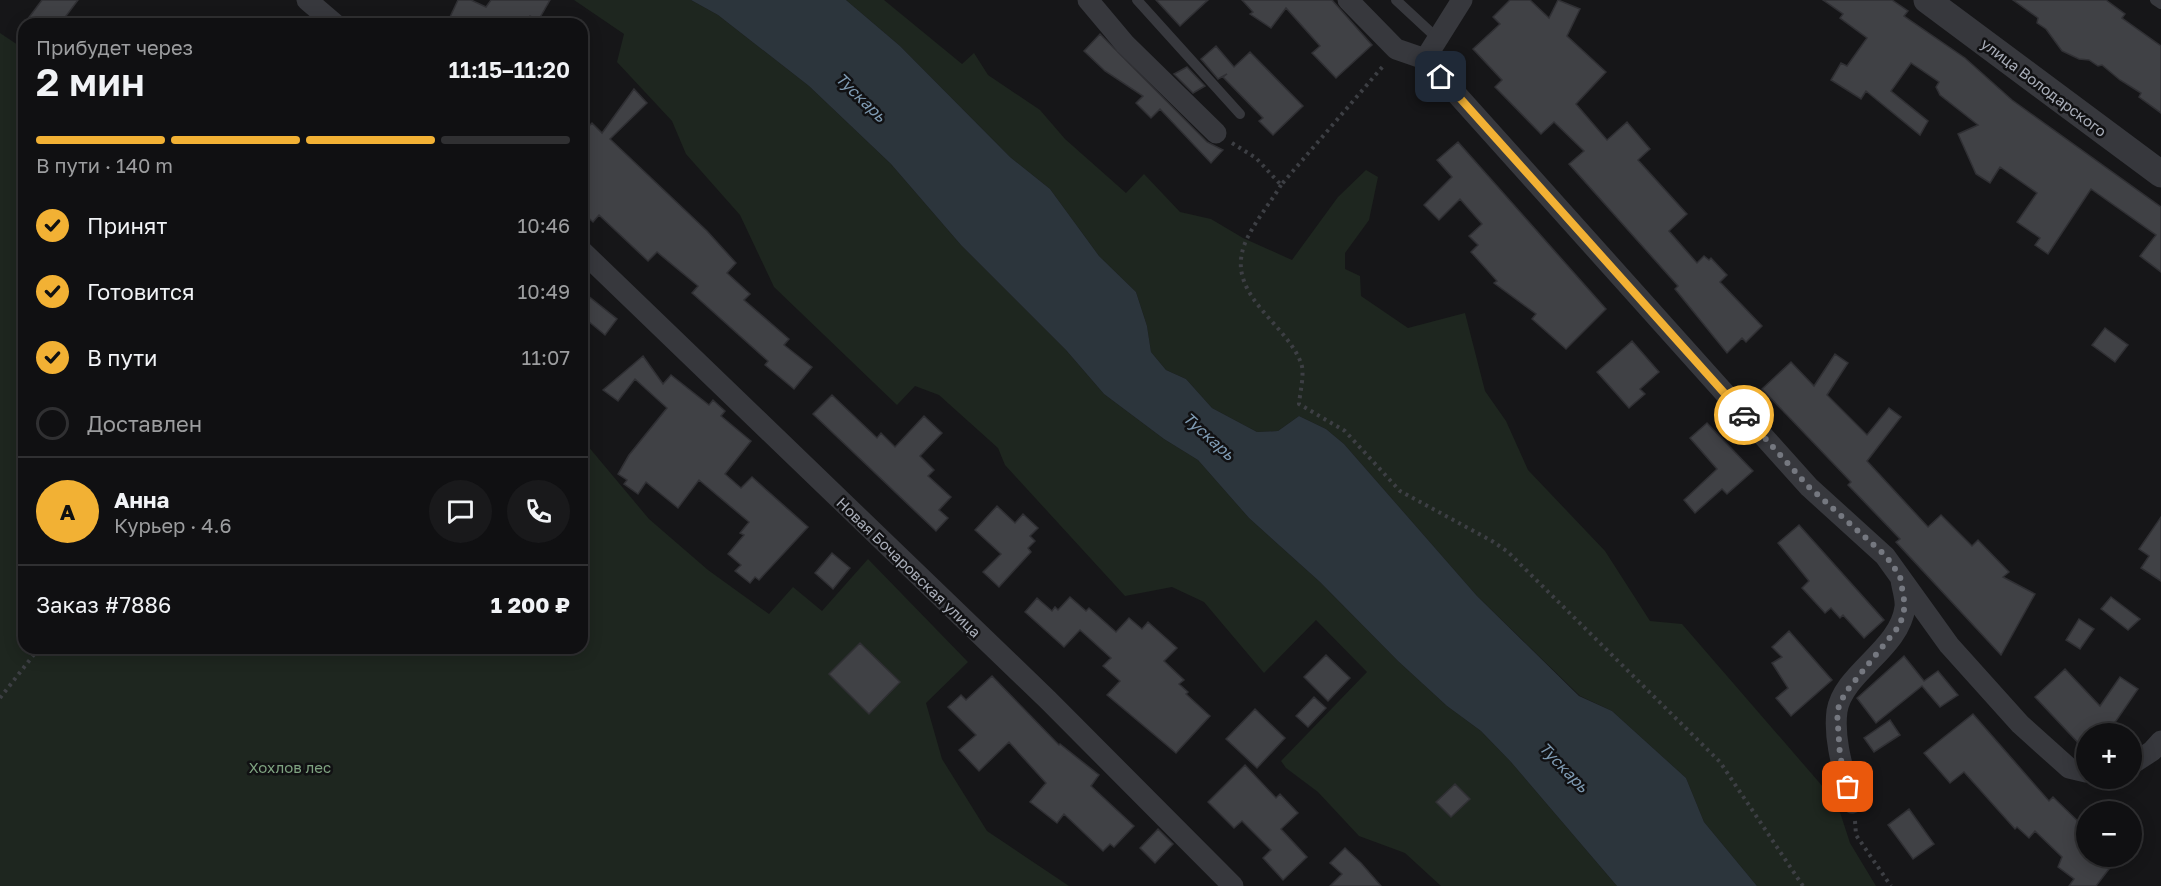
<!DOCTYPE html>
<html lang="ru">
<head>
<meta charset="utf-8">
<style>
  :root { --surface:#101012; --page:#19191b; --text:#f1f3f6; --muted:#9c9d9f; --line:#303032; --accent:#f2b134 }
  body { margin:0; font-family:"Golos Text",sans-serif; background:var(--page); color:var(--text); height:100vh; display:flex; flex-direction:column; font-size:22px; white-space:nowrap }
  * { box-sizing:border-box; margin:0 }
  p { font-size:20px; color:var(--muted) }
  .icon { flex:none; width:33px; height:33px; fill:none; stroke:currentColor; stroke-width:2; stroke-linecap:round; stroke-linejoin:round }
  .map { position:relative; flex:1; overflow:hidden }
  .drawer { position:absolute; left:18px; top:18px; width:570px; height:636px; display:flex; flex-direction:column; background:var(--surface); border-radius:18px; box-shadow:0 3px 15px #0003,0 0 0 2px var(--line) }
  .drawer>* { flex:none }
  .buttons { position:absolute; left:2076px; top:723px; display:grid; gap:12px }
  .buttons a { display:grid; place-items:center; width:66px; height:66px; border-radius:50%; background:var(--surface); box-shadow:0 3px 15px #0003,0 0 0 2px var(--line); font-size:30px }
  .pin { position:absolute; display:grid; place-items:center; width:51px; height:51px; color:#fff; margin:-26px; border-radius:12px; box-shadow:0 3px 9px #0006 }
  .courier { position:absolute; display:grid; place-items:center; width:60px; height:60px; margin:-30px; border:4px solid #f2b134; border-radius:50%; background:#fff; color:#222; box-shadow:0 2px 8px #0007 }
  .summary em { font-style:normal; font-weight:600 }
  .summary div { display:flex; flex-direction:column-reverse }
  .summary { display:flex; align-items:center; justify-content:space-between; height:102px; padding:0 18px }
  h1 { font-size:39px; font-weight:600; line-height:45px }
  .bar { display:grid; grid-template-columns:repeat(4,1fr); gap:9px 6px; align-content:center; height:72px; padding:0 18px }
  .bar i { height:8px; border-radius:4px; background:var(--line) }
  .bar .active { background:var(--accent) }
  .bar p { grid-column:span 4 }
  .line { display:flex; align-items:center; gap:15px; padding:0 18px; border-top:2px solid var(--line) }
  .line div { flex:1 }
  .round { display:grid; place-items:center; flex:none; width:63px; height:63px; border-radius:32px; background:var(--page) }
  ol { padding:0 18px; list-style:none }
  li { display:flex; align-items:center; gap:18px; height:66px }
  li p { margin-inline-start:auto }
  li .icon { padding:6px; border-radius:50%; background:var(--accent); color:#111; stroke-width:4 }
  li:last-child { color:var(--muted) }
  li i { width:33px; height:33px; border:3px solid var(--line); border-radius:50% }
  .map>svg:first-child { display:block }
</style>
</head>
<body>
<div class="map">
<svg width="2161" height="886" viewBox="0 0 2161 886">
  <rect width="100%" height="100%" fill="#161618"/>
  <path fill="#1e261f" d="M 574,0 L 691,0 L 718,15 L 809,86 L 891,164 L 961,245 L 1066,350 L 1104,394 L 1164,439 L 1198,460 L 1249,518 L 1320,582 L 1398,661 L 1447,706 L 1481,731 L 1511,762 L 1617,886 L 1441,886 L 1405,853 L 1359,836 L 1318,792 L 1286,768 L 1281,761 L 1367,672 L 1316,620 L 1264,673 L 1204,602 L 1172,587 L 1125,596 L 1005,465 L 998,448 L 939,395 L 915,386 L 897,405 L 774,287 L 740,215 L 686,154 L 672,121 L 617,62 L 624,34 Z
    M 846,0 L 884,0 L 962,64 L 974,53 L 988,75 L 1040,110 L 1065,139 L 1126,193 L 1144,174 L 1180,212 L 1211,219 L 1243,238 L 1292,260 L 1338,197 L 1366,170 L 1378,177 L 1369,220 L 1345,253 L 1345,269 L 1360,276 L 1361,296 L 1408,328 L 1465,313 L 1485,391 L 1506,421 L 1528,470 L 1605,551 L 1650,621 L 1682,624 L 1837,803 L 1850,843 L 1876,886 L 1757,886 L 1704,822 L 1686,778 L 1612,711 L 1580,696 L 1477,596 L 1344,444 L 1326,429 L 1299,416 L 1278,431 L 1257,432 L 1212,408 L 1186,379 L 1166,370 L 1151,352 L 1147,326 L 1136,292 L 1099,256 L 1050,189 L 1010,157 L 900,46 Z
    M 0,33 L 24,49 L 24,648 L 582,648 L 582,439 L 649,519 L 708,570 L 769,614 L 793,587 L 822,611 L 868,559 L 968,662 L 926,703 L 942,759 L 987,831 L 1069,886 L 0,886 Z"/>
  <path fill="#2c353c" d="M 691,0 L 846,0 L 900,46 L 1010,157 L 1050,189 L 1099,256 L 1136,292 L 1147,326 L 1151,352 L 1166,370 L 1186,379 L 1212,408 L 1257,432 L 1278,431 L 1299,416 L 1326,429 L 1344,444 L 1477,596 L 1579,696 L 1612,711 L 1686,778 L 1704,822 L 1757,886 L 1617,886 L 1511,762 L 1481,731 L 1447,706 L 1398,661 L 1320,582 L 1249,518 L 1198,460 L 1164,439 L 1104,394 L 1066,350 L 961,245 L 891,164 L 809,86 L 718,15 Z"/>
  <path fill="#404145" stroke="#303034" stroke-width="1.5" d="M 42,0 L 78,0 L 60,24 L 24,24 Z
    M 458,0 L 471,0 L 486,7 L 491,0 L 550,0 L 538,21 L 530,16 L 526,24 L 463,24 L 450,17 Z
    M 1156,0 L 1208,0 L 1180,26 Z
    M 1242,0 L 1332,0 L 1372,45 L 1336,78 L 1312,53 L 1320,46 L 1286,8 L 1271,28 L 1250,14 L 1253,12 Z
    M 1510,0 L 1530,0 L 1549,18 L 1558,0 L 1580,9 L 1567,36 L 1606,72 L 1576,104 L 1607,140 L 1627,122 L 1650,149 L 1638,160 L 1687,214 L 1669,231 L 1697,263 L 1704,256 L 1709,260 L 1711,258 L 1727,275 L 1720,282 L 1762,326 L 1746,342 L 1742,338 L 1727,353 L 1675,289 L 1678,286 L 1569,164 L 1584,151 L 1554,122 L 1541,134 L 1495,87 L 1502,80 L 1473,49 L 1500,24 L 1493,17 Z
    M 1823,0 L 1892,0 L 1908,11 L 1904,16 L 1965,58 L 2012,100 L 2161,207 L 2161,272 L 2140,256 L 2156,235 L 2091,189 L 2048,254 L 2035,245 L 2040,238 L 2017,222 L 2037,193 L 2000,167 L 1990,183 L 1976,174 L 1958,134 L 1978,125 L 1940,95 L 1936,87 L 1939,82 L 1911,63 L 1891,91 L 1928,121 L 1920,135 L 1866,91 L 1861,99 L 1831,80 L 1841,63 L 1847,66 L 1867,38 L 1840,18 L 1843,14 Z
    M 2013,0 L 2106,0 L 2125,14 L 2122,18 L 2161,46 L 2161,113 L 2139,97 L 2141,93 L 2120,80 L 2102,65 L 2098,66 L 2089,60 L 2079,59 L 2062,51 L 2046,29 L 2037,23 L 2038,18 Z
    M 1100,34 L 1207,142 L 1223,150 L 1211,163 L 1160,109 L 1151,118 L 1136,103 L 1143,96 L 1105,71 L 1084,51 Z
    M 1216,46 L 1234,67 L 1250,52 L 1303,106 L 1273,135 L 1259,121 L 1263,118 L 1223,77 L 1227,74 L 1218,79 L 1201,59 Z
    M 1187,67 L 1205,86 L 1193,93 L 1174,74 Z
    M 634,89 L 647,103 L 610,139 L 707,231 L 736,263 L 727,273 L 750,294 L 744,300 L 789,339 L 784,345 L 812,367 L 794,389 L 765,365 L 768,361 L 692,293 L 698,286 L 657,252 L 648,261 L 599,215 L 593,222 L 582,212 L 582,133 L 592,123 L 602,133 Z
    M 1458,142 L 1606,309 L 1566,349 L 1532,319 L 1536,314 L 1494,283 L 1497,281 L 1471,252 L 1478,245 L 1469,236 L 1482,224 L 1460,199 L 1439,220 L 1424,205 L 1452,177 L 1437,160 Z
    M 582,291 L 617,319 L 605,335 L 582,316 Z
    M 2105,328 L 2128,345 L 2115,362 L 2092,345 Z
    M 1632,341 L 1659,372 L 1640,389 L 1645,394 L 1629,408 L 1597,372 Z
    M 1835,354 L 1848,363 L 1827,395 L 1867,435 L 1889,408 L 1901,417 L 1867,461 L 1928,527 L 1941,515 L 1972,546 L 1978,540 L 2009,572 L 2003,577 L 2035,594 L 2001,655 L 1896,542 L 1900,539 L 1848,485 L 1851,482 L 1762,389 L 1791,362 L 1814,386 Z
    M 643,356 L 663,384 L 671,375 L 709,405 L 713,400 L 725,411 L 721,416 L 751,441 L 725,474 L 741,488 L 752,477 L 808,527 L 759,580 L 755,577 L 750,583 L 735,571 L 741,565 L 728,554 L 744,535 L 740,533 L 749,522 L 699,480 L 678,508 L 646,482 L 638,494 L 624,484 L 627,480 L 618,474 L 629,455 L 667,408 L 635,379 L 618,401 L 603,390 Z
    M 832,395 L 877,438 L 881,433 L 895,447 L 924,416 L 942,433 L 920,456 L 934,470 L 928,476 L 951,497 L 939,510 L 948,518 L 936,531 L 813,414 Z
    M 1707,423 L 1753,471 L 1727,494 L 1722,489 L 1695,513 L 1684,500 L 1717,469 L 1690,438 Z
    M 997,506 L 1015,523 L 1023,514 L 1038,528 L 1030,536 L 1035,541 L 1028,548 L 1031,552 L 999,587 L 983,572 L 1001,554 L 975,530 Z
    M 2161,517 L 2161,581 L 2141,568 L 2149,556 L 2139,549 Z
    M 1799,525 L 1884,620 L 1864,638 L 1843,615 L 1840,618 L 1831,608 L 1825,613 L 1802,588 L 1809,581 L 1778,543 Z
    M 832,553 L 850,568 L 833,589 L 815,573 Z
    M 1070,597 L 1086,611 L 1089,608 L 1116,632 L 1129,618 L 1142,629 L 1148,622 L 1177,648 L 1164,661 L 1184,680 L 1179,684 L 1188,692 L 1186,694 L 1210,716 L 1176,753 L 1107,695 L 1120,681 L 1103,666 L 1111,658 L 1080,630 L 1064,647 L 1025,612 L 1037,598 L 1052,611 L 1055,607 L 1058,610 Z
    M 2111,597 L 2140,619 L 2128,630 L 2101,609 Z
    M 2079,619 L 2094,629 L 2080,649 L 2066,640 Z
    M 1789,631 L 1832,680 L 1791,716 L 1776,698 L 1788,688 L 1772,663 L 1782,657 L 1772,647 Z
    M 860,643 L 900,682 L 869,714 L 829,674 Z
    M 1326,655 L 1350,678 L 1328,701 L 1304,677 Z
    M 1904,656 L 1924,681 L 1938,671 L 1958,695 L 1940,707 L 1922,686 L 1876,723 L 1857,698 Z
    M 2065,669 L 2100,706 L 2120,677 L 2138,689 L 2116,721 L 2103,734 L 2086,734 L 2086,751 L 2035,697 Z
    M 992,676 L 1059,745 L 1060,744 L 1099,775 L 1091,786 L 1134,826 L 1114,847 L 1110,844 L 1103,851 L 1064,814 L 1057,823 L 1030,802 L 1046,783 L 1009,742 L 979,771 L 959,750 L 976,735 L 948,707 L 961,695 L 966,700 Z
    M 1314,697 L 1326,708 L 1308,727 L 1296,716 Z
    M 1255,709 L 1285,738 L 1257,768 L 1226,739 Z
    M 1973,714 L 2049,801 L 2053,797 L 2086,829 L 2086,856 L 2119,856 L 2096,886 L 2069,886 L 2074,879 L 2058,867 L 2062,857 L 2035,831 L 2029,838 L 2017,827 L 2015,829 L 1964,772 L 1950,783 L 1924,753 Z
    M 1890,720 L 1900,735 L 1874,752 L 1864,738 Z
    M 1245,765 L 1276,798 L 1280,794 L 1298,813 L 1281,829 L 1307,857 L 1283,880 L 1263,858 L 1271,850 L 1242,821 L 1234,828 L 1208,802 Z
    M 1455,784 L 1470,799 L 1451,817 L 1436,802 Z
    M 1909,809 L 1934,844 L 1913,859 L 1888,825 Z
    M 1158,829 L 1173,844 L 1155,863 L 1140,848 Z
    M 1345,848 L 1361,863 L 1381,886 L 1330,886 L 1342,874 L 1330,863 Z"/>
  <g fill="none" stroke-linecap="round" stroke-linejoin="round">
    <path stroke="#3d3f44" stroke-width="4" stroke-dasharray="3 4.5" stroke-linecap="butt" d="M 1232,143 L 1256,158 L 1281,185 L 1384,65
      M 1281,185 C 1270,204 1246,232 1242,253 C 1232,298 1287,325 1301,363 C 1305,373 1300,392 1299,404 L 1345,431 L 1400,491 L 1492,541 L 1508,552 L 1720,762 L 1803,886
      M 0,698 L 39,648
      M 1855,821 L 1856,835 L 1891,886"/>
    <path stroke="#37383d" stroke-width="10" d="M 1137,0 L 1240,114
      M 1396,0 L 1438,39
      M 2155,0 L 2161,4"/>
    <path stroke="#37383d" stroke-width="21" d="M 307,0 L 335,24
      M 1088,0 L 1125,44 L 1216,133
      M 1348,0 L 1396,49 L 1425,59 L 1809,487 L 1885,556 L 1949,645 L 2020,724 L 2069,768 L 2086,772
      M 1425,59 L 1462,0
      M 582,251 L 1048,700 L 1233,886
      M 2132,764 L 2152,751 L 2161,741
      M 1852,803 C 1845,775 1833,741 1837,711 C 1843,673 1900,649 1905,607 C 1906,599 1902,588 1901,580"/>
    <path stroke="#37383d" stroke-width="27" d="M 1927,0 L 2161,174"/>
  </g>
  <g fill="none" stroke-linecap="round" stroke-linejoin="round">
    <path stroke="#757880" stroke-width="6" stroke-dasharray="0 10.8" d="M 1744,415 L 1809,487 L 1886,556 L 1900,576 L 1905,606 L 1900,625 L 1845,693 L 1837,711 L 1840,756 L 1848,787"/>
    <path stroke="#f2b134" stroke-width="8" d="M 1441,77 L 1744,415"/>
  </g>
  <g text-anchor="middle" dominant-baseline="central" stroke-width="5" stroke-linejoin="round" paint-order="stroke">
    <g font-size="15" fill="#a8adb8" stroke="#111113">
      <text transform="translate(2044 87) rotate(37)">улица Володарского</text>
      <text transform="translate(909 567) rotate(44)">Новая Бочаровская улица</text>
    </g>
    <g font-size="15" fill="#7fa381" stroke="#111113">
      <text x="290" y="767">Хохлов лес</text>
    </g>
    <g font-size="16" font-style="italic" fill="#7f9bb3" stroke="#111113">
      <text transform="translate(861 97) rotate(44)">Тускарь</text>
      <text transform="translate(1209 436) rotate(42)">Тускарь</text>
      <text transform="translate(1564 767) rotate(46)">Тускарь</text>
    </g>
  </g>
</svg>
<div class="buttons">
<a>+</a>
<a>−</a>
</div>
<div class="pin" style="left:1848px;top:787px;background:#ea580c"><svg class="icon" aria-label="bag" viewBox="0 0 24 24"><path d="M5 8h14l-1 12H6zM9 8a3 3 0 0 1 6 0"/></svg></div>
<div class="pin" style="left:1441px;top:77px;background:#1f2937"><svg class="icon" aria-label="home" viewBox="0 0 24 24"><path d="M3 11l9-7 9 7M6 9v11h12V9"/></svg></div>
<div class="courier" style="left:1744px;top:415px"><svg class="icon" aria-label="car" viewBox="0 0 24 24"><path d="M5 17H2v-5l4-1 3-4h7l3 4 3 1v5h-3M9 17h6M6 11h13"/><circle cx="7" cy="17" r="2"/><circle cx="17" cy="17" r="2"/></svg></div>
<section class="drawer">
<div class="summary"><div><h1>2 мин</h1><p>Прибудет через</p></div><em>11:15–11:20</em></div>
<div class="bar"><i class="active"></i><i class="active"></i><i class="active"></i><i></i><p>В пути · 140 m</p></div>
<ol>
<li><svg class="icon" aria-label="check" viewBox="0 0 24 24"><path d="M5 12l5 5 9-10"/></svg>Принят<p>10:46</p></li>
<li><svg class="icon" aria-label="check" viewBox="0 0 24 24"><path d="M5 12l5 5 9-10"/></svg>Готовится<p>10:49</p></li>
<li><svg class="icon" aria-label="check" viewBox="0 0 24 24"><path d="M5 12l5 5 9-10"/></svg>В пути<p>11:07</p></li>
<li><i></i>Доставлен</li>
</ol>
<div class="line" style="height:108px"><b class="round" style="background:var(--accent);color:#111">А</b><div><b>Анна</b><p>Курьер · 4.6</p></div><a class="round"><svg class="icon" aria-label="chat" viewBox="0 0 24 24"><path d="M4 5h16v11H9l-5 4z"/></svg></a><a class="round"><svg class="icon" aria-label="phone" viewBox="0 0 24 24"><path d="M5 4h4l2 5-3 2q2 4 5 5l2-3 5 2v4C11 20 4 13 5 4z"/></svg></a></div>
<div class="line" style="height:78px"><div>Заказ #7886</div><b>1 200 ₽</b></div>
</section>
</div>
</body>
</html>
